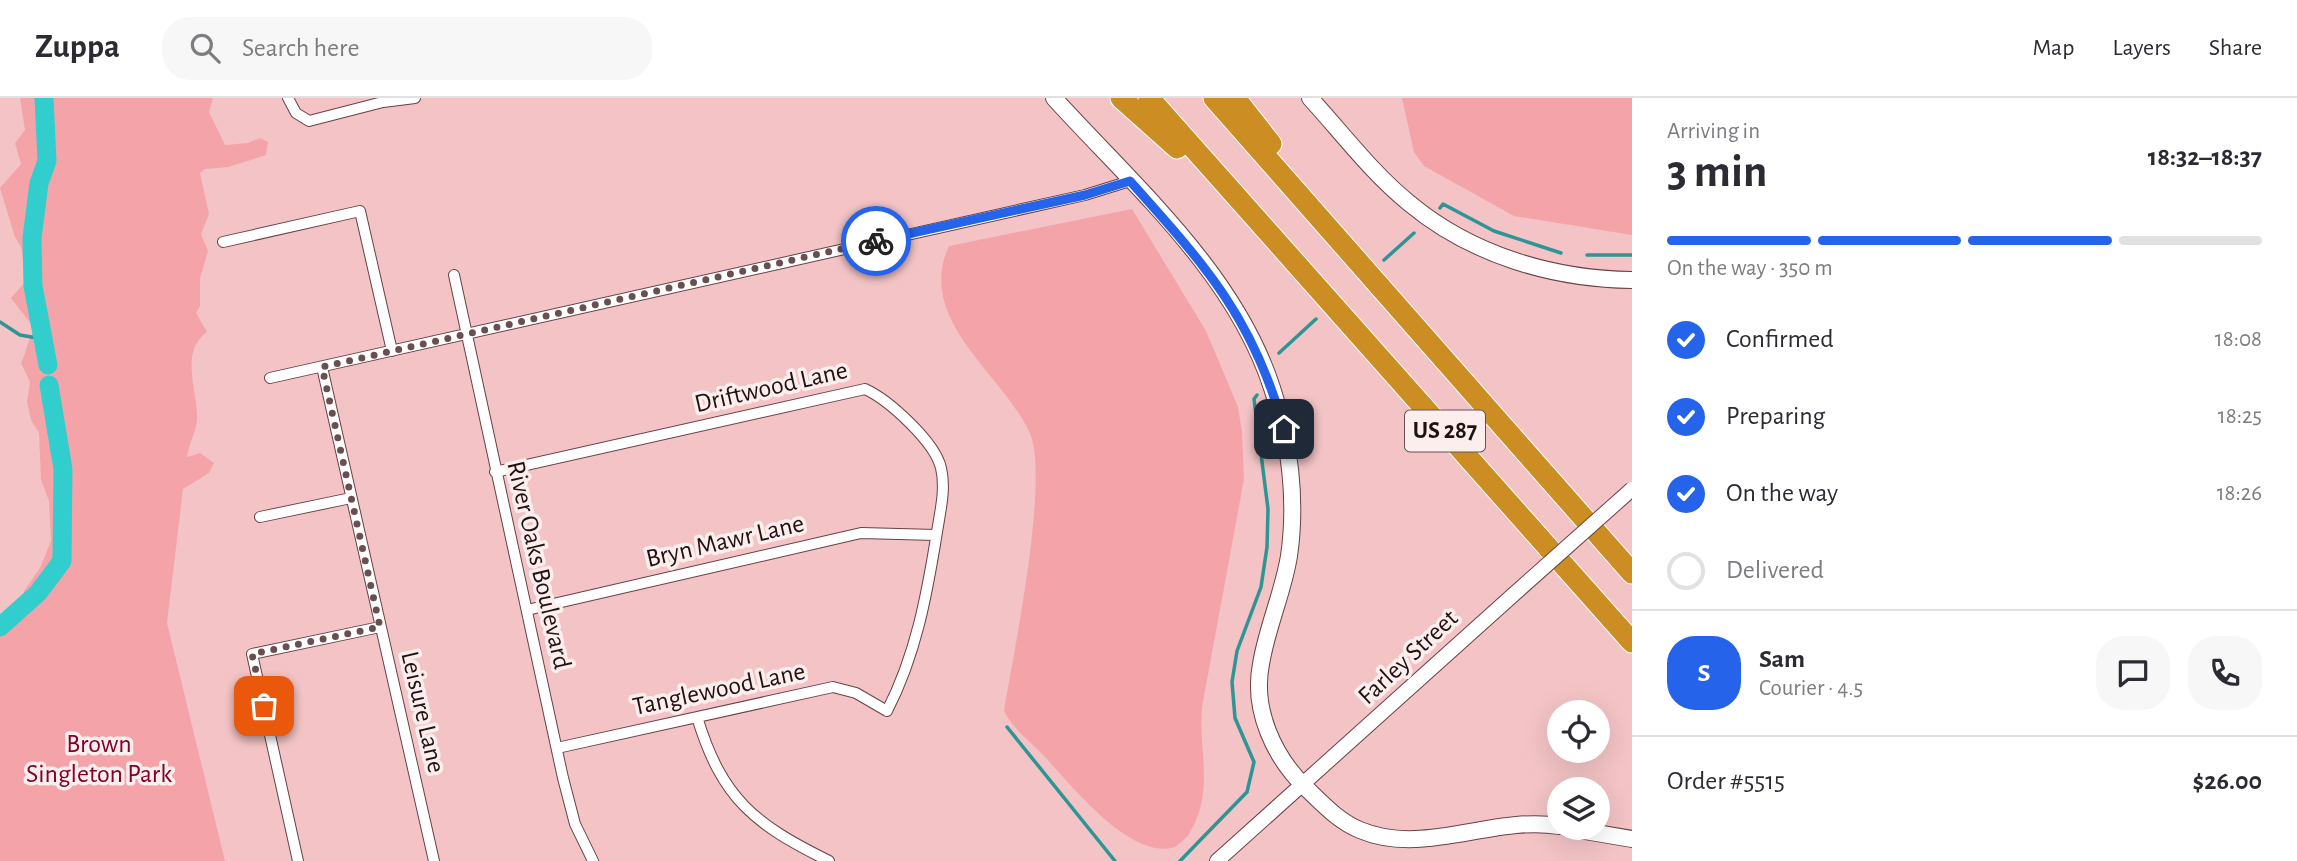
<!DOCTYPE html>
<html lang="en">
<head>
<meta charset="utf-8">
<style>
  :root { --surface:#fff; --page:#f7f7f7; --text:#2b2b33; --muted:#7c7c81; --line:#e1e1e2; --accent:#2563eb }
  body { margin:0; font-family:"Alegreya Sans",sans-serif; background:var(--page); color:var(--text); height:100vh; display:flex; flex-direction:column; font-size:26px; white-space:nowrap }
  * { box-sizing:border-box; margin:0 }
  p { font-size:23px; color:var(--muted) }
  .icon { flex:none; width:38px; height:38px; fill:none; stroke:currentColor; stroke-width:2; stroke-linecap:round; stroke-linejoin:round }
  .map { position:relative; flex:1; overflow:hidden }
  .drawer { display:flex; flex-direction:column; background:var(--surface); width:665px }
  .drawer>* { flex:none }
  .tools { position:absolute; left:1547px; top:602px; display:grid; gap:14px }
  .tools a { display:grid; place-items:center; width:63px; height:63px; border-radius:50%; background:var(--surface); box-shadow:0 7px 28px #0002; font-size:35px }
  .pin { position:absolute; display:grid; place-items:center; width:60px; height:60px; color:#fff; margin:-30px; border-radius:14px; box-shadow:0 4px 10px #0006 }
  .courier { position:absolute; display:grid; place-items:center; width:70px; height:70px; margin:-35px; border:5px solid #2563eb; border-radius:50%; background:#fff; color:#222; box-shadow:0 2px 9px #0007 }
  .summary em { font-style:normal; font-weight:700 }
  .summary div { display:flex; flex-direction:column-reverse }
  .summary { display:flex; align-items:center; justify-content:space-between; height:119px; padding:0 35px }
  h1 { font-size:46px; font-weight:700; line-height:52px }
  .bar { display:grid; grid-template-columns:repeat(4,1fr); gap:10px 7px; align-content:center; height:84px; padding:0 35px }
  .bar i { height:9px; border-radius:5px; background:var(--line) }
  .bar .on { background:var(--accent) }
  .bar p { grid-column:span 4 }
  .line { display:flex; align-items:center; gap:18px; padding:0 35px; border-top:2px solid var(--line) }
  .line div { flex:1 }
  .round { display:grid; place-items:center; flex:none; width:74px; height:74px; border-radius:28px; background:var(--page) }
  ol { padding:0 35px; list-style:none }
  li { display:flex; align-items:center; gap:21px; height:77px }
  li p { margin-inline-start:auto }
  li .icon { padding:7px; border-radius:50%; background:var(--accent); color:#fff; stroke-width:4 }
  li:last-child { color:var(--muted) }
  li i { width:38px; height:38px; border:4px solid var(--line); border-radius:50% }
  header { display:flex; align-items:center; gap:42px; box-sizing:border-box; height:98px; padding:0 35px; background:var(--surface); border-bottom:2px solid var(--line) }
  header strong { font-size:33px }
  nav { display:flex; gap:38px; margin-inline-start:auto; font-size:24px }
  .search { width:490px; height:63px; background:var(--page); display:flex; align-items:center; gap:18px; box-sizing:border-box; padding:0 24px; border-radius:28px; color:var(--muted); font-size:26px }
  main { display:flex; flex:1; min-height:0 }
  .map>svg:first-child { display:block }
</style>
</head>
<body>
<header>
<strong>Zuppa</strong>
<div class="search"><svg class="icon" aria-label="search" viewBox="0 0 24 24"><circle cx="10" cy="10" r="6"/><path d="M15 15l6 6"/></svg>Search here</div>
<nav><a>Map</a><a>Layers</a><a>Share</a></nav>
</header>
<main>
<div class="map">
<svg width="1632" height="763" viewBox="0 0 1632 763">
  <rect width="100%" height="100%" fill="#f3c3c5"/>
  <path fill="#f4a4a9" d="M 20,0 L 213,0 L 209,14 L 225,47 L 248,45 L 260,40 L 268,44 L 266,57 L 228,69 L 205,71 L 200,75 L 209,116 L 201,136 L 208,153 L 200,180 L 200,208 L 196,215 L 207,234 C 178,254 199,296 197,322 C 195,337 189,345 187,359 L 200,355 L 214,365 L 209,375 L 183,391 L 167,525 L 225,763 L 0,763 L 0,522 L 38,507 L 69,460 L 69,455 L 66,455 C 57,474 46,493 30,506 L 23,502 L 24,493 L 40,470 L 51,443 L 49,403 L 41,382 L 39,335 L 31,322 L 27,304 L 30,284 L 21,265 C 27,253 27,243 35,231 L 11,200 L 26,183 L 21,149 L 15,139 L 0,90 L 21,66 L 15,45 L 25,32 Z
    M 1402,0 L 1632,0 L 1632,137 L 1514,118 L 1424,68 L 1414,54 Z
    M 1132,111 L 1206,233 L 1238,309 L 1242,334 L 1244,381 L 1202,609 C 1198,653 1215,692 1190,734 C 1187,740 1180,745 1175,749 C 1131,763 1071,687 1046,660 C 1030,642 1016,635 1004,613 C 1013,557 1051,378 1029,333 C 1001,275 915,221 949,148 Z"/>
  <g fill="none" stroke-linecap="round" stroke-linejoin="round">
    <path stroke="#2d9596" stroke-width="3.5" d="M 1440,110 L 1443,106 L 1494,133 L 1561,155
      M 1587,157 L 1632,157
      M 1384,162 L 1414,135
      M 0,224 L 20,237 L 43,241
      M 1279,255 L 1316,221
      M 1007,629 L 1115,763
      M 1180,763 L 1247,694 L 1254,664 L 1235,620 L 1232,584 L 1237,553 L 1261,489 L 1267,449 L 1268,411 L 1254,301 L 1257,297"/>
    <path stroke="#32cece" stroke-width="19" d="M 44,0 L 47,63 L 39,85 L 32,140 L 33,188 L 48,267
      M 0,529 L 38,495 L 62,463 L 63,371 L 49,287"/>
    <defs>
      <path id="minor" d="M 288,0 L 296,15 L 309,23 L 383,4 L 415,0
        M 223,144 L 360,113 L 392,253
        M 454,177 L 563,680 L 575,726 L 593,763
        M 322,269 L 434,763
        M 270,280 L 1085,97 L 1130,83
        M 495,374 L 865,291 C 889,302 935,344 941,370 C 946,391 940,414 937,434 C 927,496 916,557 887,613 L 856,595 L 833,589 L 557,650
        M 260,419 L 351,400
        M 527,512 L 861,435 L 936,437
        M 697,619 C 722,701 754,726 829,763
        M 298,763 L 252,556 L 380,529"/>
      <path id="tertiary" d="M 1217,763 L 1513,497"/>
      <path id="secondary" d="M 1054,0 C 1133,87 1235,175 1272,290 C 1290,343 1297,403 1289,458 C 1283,495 1267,529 1261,566 C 1252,612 1274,659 1306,690 C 1323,706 1338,723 1360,732 C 1423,759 1494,717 1559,728
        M 1310,0 C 1342,35 1372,75 1409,105 C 1471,157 1553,181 1632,182
        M 1567,730 L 1632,741"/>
      <path id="motorway" d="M 1121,0 L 1177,50
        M 1149,0 L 1632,544
        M 1214,0 L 1632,475
        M 1235,0 L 1271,46"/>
    </defs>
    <use href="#minor" stroke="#694144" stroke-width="12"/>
    <use href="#tertiary" stroke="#694144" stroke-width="16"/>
    <use href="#secondary" stroke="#694144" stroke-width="18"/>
    <use href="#motorway" stroke="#fff" stroke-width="23"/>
    <use href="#minor" stroke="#fff" stroke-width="10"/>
    <use href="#tertiary" stroke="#fff" stroke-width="14"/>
    <use href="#secondary" stroke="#fff" stroke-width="16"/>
    <use href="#motorway" stroke="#cc8e22" stroke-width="21"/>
    <defs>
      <path id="tertiary-bridge" d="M 1513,497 L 1632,391"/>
    </defs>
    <use href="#tertiary-bridge" stroke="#694144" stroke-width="16" stroke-linecap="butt"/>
    <use href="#tertiary-bridge" stroke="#fff" stroke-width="14"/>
  </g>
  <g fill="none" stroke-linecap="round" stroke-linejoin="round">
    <path stroke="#6a4f51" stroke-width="7" stroke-dasharray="0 12.6" d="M 264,608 L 252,556 L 380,529 L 322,269 L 876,143"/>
    <path stroke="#2563eb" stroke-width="9" d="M 876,143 L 1085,97 L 1130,83 C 1205,167 1253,219 1284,331"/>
  </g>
  <g text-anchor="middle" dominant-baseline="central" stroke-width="7" stroke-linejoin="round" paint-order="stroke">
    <rect fill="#fdeeee" stroke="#635354" stroke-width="2" x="1405" y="312.5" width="80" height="41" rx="5"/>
    <g font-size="24" font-weight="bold" fill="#211112">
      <text x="1445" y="333">US 287</text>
    </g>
    <g font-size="26" fill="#211112" stroke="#fdeeee">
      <text transform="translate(771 289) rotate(-13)">Driftwood Lane</text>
      <text transform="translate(725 443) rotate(-13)">Bryn Mawr Lane</text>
      <text transform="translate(539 467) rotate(77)">River Oaks Boulevard</text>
      <text transform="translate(1408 559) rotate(-43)">Farley Street</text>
      <text transform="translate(719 591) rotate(-12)">Tanglewood Lane</text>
      <text transform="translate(423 614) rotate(77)">Leisure Lane</text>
    </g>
    <g font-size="26" fill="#810127" stroke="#fdeeee">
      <text x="99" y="646">Brown<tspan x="99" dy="30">Singleton Park</tspan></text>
    </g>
  </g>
</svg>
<div class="tools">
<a><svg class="icon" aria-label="locate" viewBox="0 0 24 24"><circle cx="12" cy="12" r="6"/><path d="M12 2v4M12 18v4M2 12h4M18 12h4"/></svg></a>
<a><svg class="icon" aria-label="layers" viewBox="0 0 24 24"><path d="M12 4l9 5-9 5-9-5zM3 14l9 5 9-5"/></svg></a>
</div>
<div class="pin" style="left:264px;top:608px;background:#ea580c"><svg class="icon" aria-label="bag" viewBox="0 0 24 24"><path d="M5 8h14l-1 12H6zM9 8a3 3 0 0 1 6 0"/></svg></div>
<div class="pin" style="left:1284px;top:331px;background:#1f2937"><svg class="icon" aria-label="home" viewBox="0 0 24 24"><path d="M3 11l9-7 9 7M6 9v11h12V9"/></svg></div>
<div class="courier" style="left:876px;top:143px"><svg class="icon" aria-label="bike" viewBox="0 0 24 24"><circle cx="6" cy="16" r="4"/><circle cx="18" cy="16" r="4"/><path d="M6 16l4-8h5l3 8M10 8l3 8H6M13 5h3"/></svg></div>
</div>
<section class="drawer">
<div class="summary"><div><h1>3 min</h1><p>Arriving in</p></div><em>18:32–18:37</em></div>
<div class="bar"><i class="on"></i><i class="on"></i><i class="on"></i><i></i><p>On the way · 350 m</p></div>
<ol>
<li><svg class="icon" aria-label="check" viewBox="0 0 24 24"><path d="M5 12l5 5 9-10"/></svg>Confirmed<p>18:08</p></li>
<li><svg class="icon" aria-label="check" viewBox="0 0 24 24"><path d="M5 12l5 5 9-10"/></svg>Preparing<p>18:25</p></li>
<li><svg class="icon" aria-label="check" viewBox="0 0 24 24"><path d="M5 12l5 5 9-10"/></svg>On the way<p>18:26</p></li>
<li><i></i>Delivered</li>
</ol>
<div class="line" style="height:126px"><b class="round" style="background:var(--accent);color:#fff">S</b><div><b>Sam</b><p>Courier · 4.5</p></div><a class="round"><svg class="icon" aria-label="chat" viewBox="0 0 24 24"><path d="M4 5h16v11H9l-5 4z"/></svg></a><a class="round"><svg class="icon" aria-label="phone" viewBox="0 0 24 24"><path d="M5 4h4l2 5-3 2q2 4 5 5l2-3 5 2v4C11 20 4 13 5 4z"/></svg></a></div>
<div class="line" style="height:91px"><div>Order #5515</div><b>$26.00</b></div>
</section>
</main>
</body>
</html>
